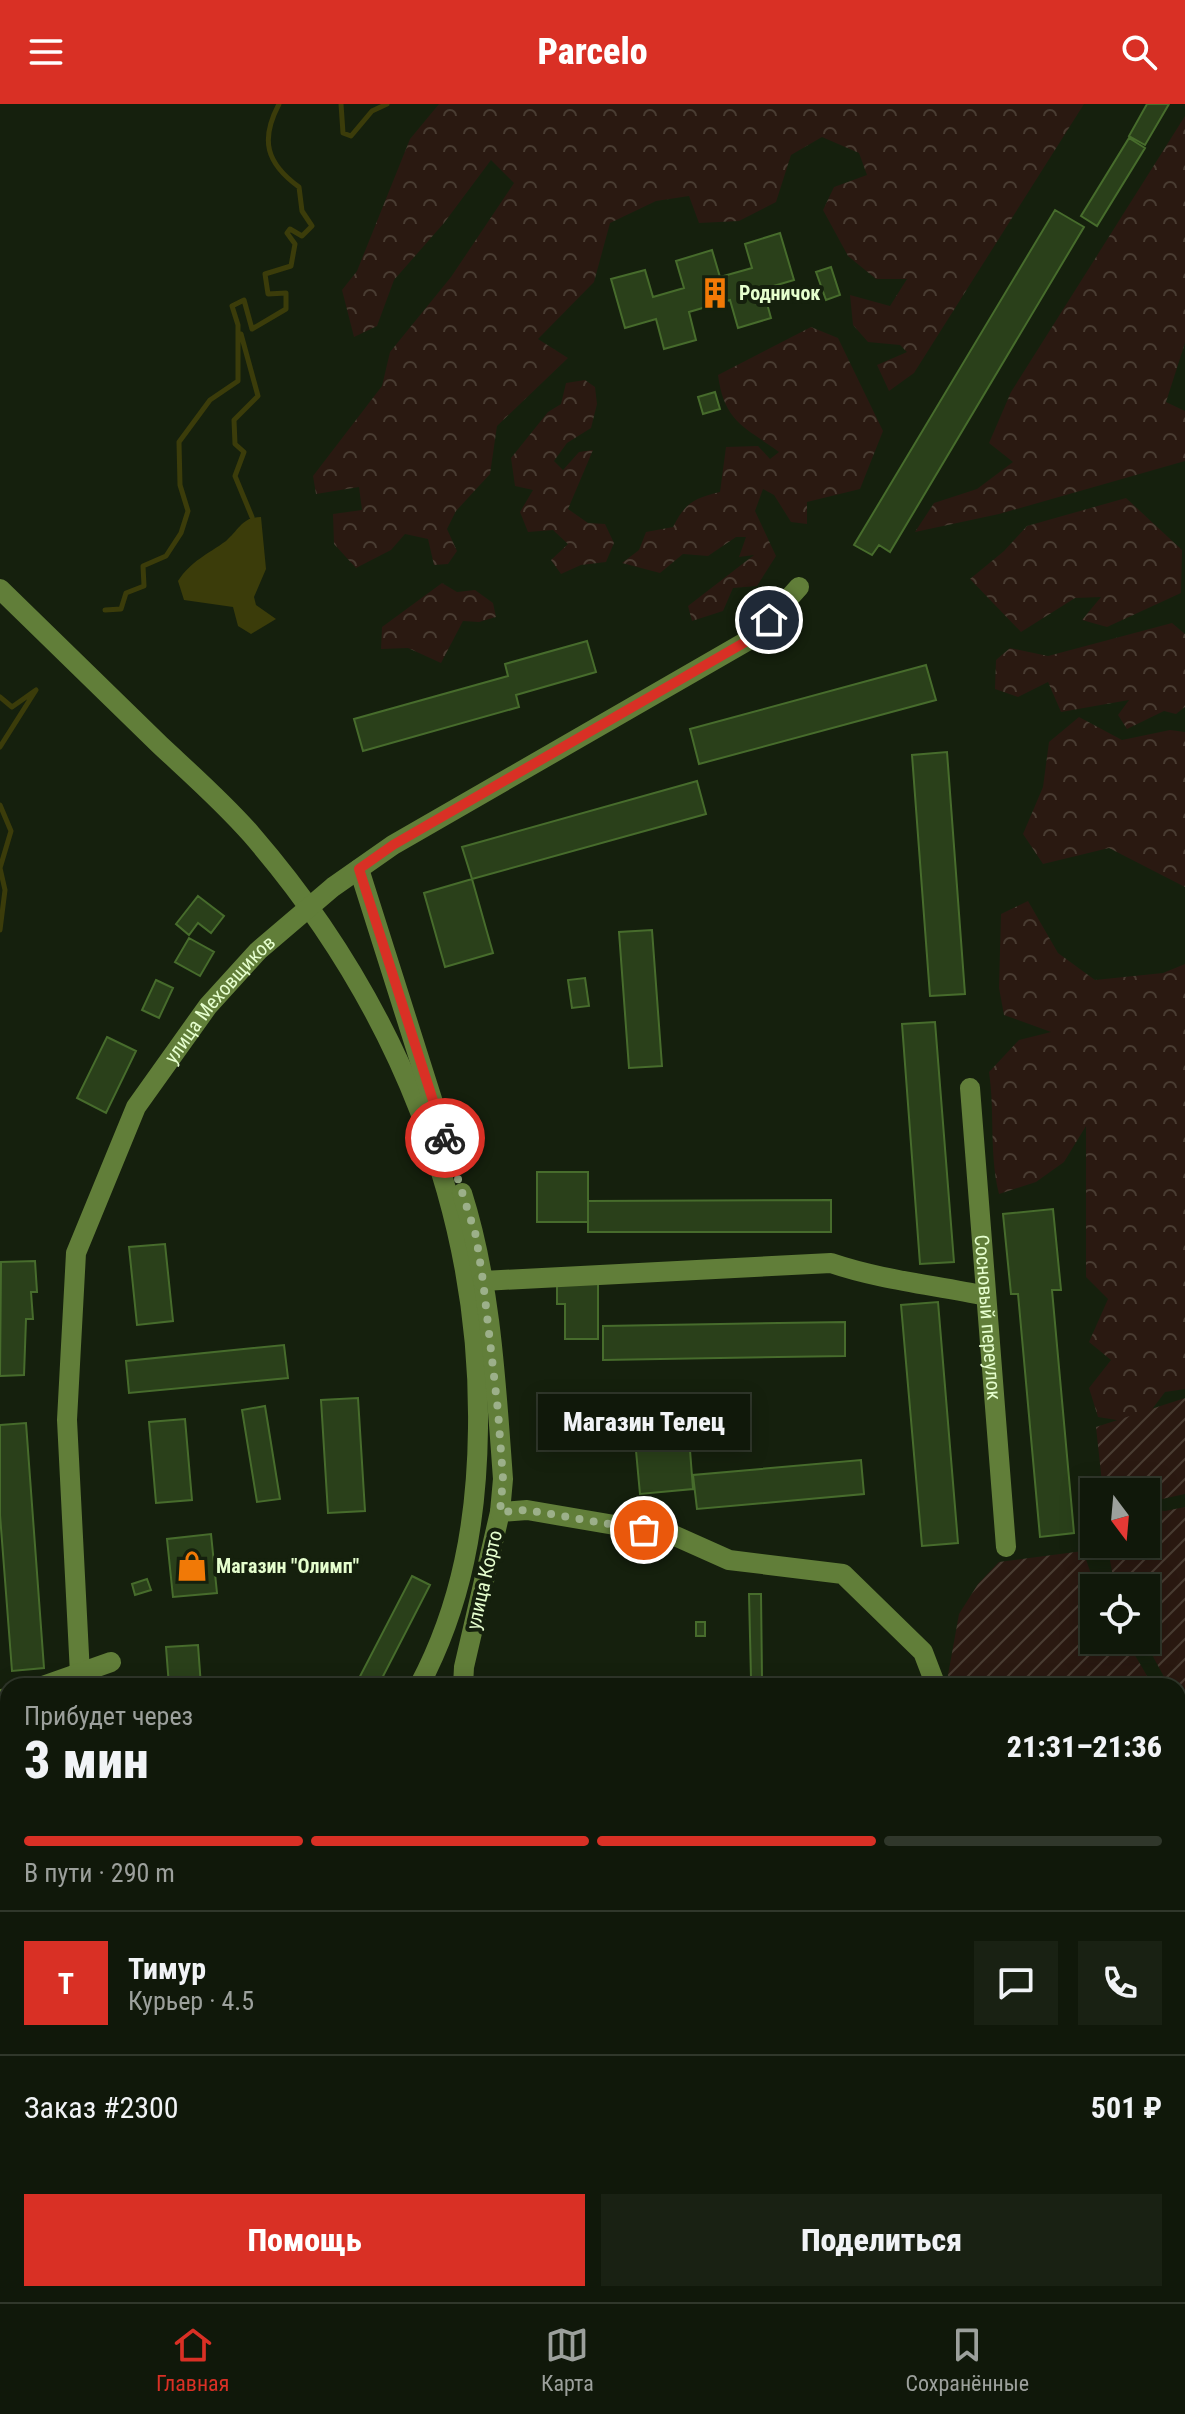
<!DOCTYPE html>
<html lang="ru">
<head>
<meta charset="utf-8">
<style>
  :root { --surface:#10180a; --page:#192113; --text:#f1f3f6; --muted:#9ca09c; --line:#30372b; --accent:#d93025 }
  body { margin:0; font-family:"Roboto Condensed",sans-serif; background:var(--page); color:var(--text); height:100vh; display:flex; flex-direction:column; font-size:30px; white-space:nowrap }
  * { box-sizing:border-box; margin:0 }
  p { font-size:26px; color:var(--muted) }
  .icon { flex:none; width:44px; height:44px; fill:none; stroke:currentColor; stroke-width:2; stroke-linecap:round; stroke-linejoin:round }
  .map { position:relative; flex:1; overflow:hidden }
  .drawer { position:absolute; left:0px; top:1574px; width:1186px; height:624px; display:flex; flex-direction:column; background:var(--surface); border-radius:24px 24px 0 0; box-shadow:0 4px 20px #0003,0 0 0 2px var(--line) }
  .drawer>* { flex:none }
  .needle { width:52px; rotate:164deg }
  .tools { position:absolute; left:1080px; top:1374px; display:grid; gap:16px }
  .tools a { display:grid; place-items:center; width:80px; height:80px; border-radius:0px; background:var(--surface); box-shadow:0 4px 20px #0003,0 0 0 2px var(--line); font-size:40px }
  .pin { position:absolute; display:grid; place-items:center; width:68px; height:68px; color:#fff; margin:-34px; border:4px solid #fff; border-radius:50%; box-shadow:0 2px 8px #0007 }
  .courier { position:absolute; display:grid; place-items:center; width:80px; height:80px; margin:-40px; border:6px solid #d93025; border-radius:50%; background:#fff; color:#222; box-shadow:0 2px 10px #0007 }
  .bubble { position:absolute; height:56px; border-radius:0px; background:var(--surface); box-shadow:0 4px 20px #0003,0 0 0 2px var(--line); font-size:26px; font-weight:800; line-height:56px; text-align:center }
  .headline em { font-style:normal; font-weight:800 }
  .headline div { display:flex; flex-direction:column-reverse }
  .headline { display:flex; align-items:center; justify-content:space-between; height:136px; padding:0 24px }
  h1 { font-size:52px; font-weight:800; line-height:60px }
  .bar { display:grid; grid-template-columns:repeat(4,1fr); gap:12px 8px; align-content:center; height:96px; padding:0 24px }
  .bar i { height:10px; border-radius:6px; background:var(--line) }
  .bar .selected { background:var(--accent) }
  .bar p { grid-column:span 4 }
  .line { display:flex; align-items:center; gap:20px; padding:0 24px; border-top:2px solid var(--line) }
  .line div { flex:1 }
  .round { display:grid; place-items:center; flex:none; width:84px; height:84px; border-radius:0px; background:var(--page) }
  .button { display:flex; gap:16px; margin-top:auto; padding:16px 24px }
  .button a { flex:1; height:92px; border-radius:0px; background:var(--accent); color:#fff; font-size:32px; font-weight:800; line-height:92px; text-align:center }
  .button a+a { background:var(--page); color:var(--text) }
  header { display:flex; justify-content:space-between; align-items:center; height:104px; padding:0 24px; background:var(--accent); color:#fff; font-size:36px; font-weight:800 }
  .dock { display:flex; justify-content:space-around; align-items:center; height:112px; border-top:2px solid var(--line); background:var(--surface); font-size:22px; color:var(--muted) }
  .dock a { display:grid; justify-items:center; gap:4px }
  .dock .selected { color:var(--accent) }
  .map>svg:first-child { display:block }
</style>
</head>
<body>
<header><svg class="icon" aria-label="menu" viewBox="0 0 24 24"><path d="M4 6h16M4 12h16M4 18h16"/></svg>Parcelo<svg class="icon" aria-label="search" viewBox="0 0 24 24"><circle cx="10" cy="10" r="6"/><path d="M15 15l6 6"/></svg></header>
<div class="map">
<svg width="1185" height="2198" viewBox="0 0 1185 2198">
  <defs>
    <pattern id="forest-crowns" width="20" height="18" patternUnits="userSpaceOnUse" patternTransform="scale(2)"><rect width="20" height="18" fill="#2a1911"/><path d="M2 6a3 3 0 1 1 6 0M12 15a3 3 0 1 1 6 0" fill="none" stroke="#493c32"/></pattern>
    <pattern id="garden-furrows" width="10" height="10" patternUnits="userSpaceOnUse" patternTransform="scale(2)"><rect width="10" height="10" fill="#2a1911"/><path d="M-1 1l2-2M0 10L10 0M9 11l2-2" fill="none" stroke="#493c32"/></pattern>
  </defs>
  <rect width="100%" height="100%" fill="#15200d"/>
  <path fill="url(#forest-crowns)" d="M 439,0 L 1084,0 L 914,269 L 889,287 L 877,261 L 907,248 L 900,241 L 868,238 L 853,221 L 850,191 L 890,202 L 907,175 L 876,175 L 848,152 L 823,106 L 834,83 L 867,71 L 859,49 L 822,33 L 791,51 L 776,98 L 739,117 L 699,119 L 689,92 L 656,97 L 610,119 L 594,178 L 538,235 L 568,254 L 497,322 L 490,370 L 456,407 L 447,425 L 457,447 L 448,460 L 434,461 L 428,435 L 405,430 L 391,446 L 356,464 L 334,440 L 333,410 L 362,406 L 359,383 L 316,390 L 313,372 L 382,282 L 390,248 L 451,173 L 514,79 L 491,56 L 444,119 L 394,176 L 377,222 L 354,233 L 342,186 L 357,167 L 410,35 Z
    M 1185,12 L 1185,239 L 1166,298 L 1185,307 L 1185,357 L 999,410 L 915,428 L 934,399 L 977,385 L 1013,358 L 989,339 L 1011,288 Z
    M 811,223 L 838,234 L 883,327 L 860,385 L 807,398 L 807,420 L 791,418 L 774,391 L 763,385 L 755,407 L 776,452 L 757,482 L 733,484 L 723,507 L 692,517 L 688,502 L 754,451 L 739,453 L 746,433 L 736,433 L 708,452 L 683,450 L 660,469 L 622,459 L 639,446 L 646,428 L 673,423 C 685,399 694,394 720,388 L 726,343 L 758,342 L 770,355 L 779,348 C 745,323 724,318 718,271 Z
    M 585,276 L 595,283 L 597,300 L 591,324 L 567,339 L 554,357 L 563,366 L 579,348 L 593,346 L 568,405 L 588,419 L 605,420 L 614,439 L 606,458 L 581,461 L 561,470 L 551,456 L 568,440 L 553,426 L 528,428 L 520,408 L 533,386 L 515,382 L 511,354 L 548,308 L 561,300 L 566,279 Z
    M 1126,394 L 1182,446 L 1181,489 L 1107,523 L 1082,516 L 1101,493 L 1075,494 L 1021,528 L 970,475 L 1004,447 L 1027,422 Z
    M 442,479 L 457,488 L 475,486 L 493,499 L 496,513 L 479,518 L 463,517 L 441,559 L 408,544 L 381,545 L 382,523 Z
    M 1172,519 L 1185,530 L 1185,603 L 1176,610 L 1164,607 L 1127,625 L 1118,611 L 1129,596 L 1061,608 L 1048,578 L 1018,593 L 995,585 L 996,556 L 1010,544 L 1048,552 Z
    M 1079,613 L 1122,636 L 1170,626 L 1185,628 L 1185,783 L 1109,744 L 1043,760 L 1023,730 L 1043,683 L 1049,638 Z
    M 1028,797 L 1058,849 L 1095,876 L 1163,869 L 1185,860 L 1185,1285 L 1165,1288 L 1141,1320 L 1098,1313 L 1089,1284 L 1111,1256 L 1089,1238 L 1108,1195 L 1086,1173 L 1086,1022 L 1064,1058 L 1036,1078 L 999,1090 C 989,1049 995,1009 989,968 L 1019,936 L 1051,928 L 1004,911 L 999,884 L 1001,810 Z"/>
  <path fill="url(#garden-furrows)" d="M 1185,1294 L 1185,1390 L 1162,1395 L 1146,1388 L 1103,1388 L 1096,1323 Z
    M 1185,1403 L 1185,1612 L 1178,1599 L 1178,1582 L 1169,1582 L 1144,1536 L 1146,1484 L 1115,1484 L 1107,1440 L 1146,1440 L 1146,1405 L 1165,1407 Z
    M 1083,1447 L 1096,1484 L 1094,1536 L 1126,1536 L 1153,1582 L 946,1582 L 959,1510 L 978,1480 L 999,1458 Z
    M 1178,1626 L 1185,1639 L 1185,1762 L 1178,1767 Z
    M 1185,1868 L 1185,2198 L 1114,2198 L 1110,2190 L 1178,2190 L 1178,1872 Z"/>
  <path fill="#3b3c0a" d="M 261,413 L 266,465 L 254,493 L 256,501 L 276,515 L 251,530 L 238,522 L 233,503 L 184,496 L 178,477 C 191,457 208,450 226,437 C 239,426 242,413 261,413 Z"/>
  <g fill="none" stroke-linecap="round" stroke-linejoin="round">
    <path stroke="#3b3c0a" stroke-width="5" d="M 341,0 L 343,29 L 351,32 L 372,7 L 387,0
      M 241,230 L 258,292 L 234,316 L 235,340 L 244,348 L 235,372 L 252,413
      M 105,506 L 121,505 L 126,489 L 144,482 L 143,462 L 166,452 L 181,429 L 188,407 L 180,381 L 179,338 L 210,296 L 238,277 L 238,221 L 232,202 L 244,196 L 252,225 L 286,205 L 286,189 L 268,190 L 265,170 L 291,162 L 295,140 L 287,129 L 290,125 L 302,132 L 312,122 L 302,107 L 299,83 C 266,59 260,36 279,0
      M 0,593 L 12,603 L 36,586 L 0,643
      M 0,701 L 11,727 L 0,764 L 5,786 L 0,826
      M 1178,1790 L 1185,1787
      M 486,2198 L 488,2190
      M 673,2198 L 674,2190"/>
  </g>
  <path fill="#2a401a" stroke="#476c2c" stroke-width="2" d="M 1147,0 L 1169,0 L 1145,41 L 1129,32 Z
    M 1129,34 L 1145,44 L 1097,122 L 1081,112 Z
    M 1055,106 L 1084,123 L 890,448 L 879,441 L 872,451 L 854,441 Z
    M 780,129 L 794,176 L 763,185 L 771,214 L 738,224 L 730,196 L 689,208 L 696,236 L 664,245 L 656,215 L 625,224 L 611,175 L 645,166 L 653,193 L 684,184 L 676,157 L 712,146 L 720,173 L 752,164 L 745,140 Z
    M 831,163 L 840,191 L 826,196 L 816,168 Z
    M 715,288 L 720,305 L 703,310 L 698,293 Z
    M 587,537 L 596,568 L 516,591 L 519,603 L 363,647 L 354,615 L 508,572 L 505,560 Z
    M 926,561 L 936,596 L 699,660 L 690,625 Z
    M 947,648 L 965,890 L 930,892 L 912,651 Z
    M 697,677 L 706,710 L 472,775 L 462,743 Z
    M 472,775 L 493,849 L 445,863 L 424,789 Z
    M 198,792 L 224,812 L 211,829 L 198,819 L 189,831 L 176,820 Z
    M 652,826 L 662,962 L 629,964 L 619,828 Z
    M 189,834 L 214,848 L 200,872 L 175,858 Z
    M 585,874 L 589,902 L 572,904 L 568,876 Z
    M 156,876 L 173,884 L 159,914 L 142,906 Z
    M 935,918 L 954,1158 L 920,1160 L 902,920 Z
    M 107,933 L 136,947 L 106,1009 L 77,994 Z
    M 537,1068 L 588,1068 L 588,1118 L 537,1118 Z
    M 831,1096 L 831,1128 L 588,1128 L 588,1097 Z
    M 1053,1105 L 1061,1186 L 1052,1186 L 1074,1429 L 1040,1433 L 1018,1190 L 1011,1190 L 1003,1110 Z
    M 165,1140 L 173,1217 L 137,1221 L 129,1143 Z
    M 35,1157 L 37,1188 L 31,1188 L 33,1215 L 26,1215 L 24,1271 L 0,1272 L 1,1158 Z
    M 557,1168 L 598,1168 L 598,1235 L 565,1235 L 565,1200 L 557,1200 Z
    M 938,1198 L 958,1439 L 922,1442 L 901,1201 Z
    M 845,1218 L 845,1252 L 603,1256 L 603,1222 Z
    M 284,1241 L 288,1274 L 129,1289 L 126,1257 Z
    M 358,1294 L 365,1407 L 328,1409 L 321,1296 Z
    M 265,1302 L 280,1395 L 257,1398 L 242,1306 Z
    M 185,1315 L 192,1396 L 156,1399 L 149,1318 Z
    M 26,1319 L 44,1564 L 12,1567 L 0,1411 L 0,1321 Z
    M 688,1320 L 693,1385 L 640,1390 L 634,1325 Z
    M 861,1356 L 864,1390 L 697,1405 L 693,1371 Z
    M 211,1430 L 217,1489 L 173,1493 L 167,1435 Z
    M 412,1472 L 430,1481 L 378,1582 L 355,1582 Z
    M 147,1475 L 151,1486 L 135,1491 L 132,1480 Z
    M 749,1490 L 761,1490 L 762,1574 L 751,1574 Z
    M 696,1518 L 705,1518 L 705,1532 L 696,1532 Z
    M 198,1541 L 201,1582 L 169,1582 L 166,1543 Z
    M 8,1923 L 8,1964 L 0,1971 L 0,1930 Z
    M 313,2190 L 382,2190 L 385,2195 L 381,2198 L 319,2198 Z"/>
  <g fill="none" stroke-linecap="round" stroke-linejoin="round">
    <g stroke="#617e39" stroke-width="20">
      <path d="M 0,485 C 53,537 107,589 160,641 C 191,670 223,698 251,730 C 395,896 481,1104 478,1324 C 477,1416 462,1501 419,1582"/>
      <path d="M 359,765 L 445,1036"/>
      <path id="s1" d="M 970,984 L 1006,1443"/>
      <path d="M 462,1089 C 491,1180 496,1280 503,1375 L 500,1408 L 464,1563 L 463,1582"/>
      <path d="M 483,1177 L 831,1159 C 881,1176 934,1181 986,1192"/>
      <path d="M 500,1408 L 527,1406 L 673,1431 L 729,1456 L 843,1470 L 923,1548 L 936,1582"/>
      <path id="s2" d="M 80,1570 L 67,1316 L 76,1149 L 136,1003 L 208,902 L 258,847 L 333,783 L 393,741 L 754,533 L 799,483"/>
      <path d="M 43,1582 L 111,1558"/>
      <path d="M 0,1596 L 8,1593"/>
      <path d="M 0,2085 L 8,2076"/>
      <path d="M 1015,2190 L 1019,2198"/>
    </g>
  </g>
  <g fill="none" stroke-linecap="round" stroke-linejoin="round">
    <path stroke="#9cb08a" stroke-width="8" stroke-dasharray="0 14.4" d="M 445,1034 L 476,1132 L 483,1177 L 498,1307 L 503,1375 L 500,1408 L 527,1406 L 644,1426"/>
    <path stroke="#d93025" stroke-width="10" d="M 445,1034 L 359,765 L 393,741 L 754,533 L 769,516"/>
  </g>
  <defs>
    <symbol id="building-bare" viewBox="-9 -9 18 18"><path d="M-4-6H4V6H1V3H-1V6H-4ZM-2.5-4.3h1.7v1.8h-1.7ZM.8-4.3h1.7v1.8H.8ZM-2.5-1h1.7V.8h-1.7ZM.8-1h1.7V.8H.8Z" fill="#f17906" stroke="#15200d" stroke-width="2.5" paint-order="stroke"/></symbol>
    <symbol id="shop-bare" viewBox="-9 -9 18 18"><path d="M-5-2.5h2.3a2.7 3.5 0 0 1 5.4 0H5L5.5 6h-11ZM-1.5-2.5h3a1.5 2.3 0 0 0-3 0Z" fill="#f17906" stroke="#15200d" stroke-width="2.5" paint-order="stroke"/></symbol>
  </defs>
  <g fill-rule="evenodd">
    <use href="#building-bare" x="693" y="167" width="44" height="44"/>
    <use href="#shop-bare" x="170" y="1440" width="44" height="44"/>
  </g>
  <g text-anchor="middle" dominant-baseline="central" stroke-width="8" stroke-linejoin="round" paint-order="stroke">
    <g font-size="20" font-weight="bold" fill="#e5fece" stroke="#15200d" text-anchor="start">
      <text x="739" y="189">Родничок</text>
      <text x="216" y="1462">Магазин "Олимп"</text>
    </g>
    <g font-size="20" fill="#e5fece" stroke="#15200d">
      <text stroke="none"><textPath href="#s2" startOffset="716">улица Меховщиков</textPath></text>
      <text stroke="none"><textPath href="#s1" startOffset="230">Сосновый переулок</textPath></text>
      <text transform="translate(484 1476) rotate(-77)">улица Корто</text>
    </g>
  </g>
</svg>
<div class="tools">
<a><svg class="needle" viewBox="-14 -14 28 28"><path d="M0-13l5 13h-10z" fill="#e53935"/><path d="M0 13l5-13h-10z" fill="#9ca09c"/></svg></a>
<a><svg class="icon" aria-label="locate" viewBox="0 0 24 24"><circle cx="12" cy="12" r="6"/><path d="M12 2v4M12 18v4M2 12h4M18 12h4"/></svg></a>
</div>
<div class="pin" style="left:644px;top:1426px;background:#ea580c"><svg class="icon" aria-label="bag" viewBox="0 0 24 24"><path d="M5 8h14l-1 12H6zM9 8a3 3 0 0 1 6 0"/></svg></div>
<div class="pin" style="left:769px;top:516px;background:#1f2937"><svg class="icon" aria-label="home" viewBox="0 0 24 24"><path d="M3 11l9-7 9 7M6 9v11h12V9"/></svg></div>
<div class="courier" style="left:445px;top:1034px"><svg class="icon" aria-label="bike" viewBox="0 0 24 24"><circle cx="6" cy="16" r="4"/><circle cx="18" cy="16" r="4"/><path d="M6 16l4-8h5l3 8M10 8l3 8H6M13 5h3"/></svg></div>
<div class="bubble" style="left:538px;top:1290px;width:212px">Магазин Телец</div>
<section class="drawer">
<div class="headline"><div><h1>3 мин</h1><p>Прибудет через</p></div><em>21:31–21:36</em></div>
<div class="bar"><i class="selected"></i><i class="selected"></i><i class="selected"></i><i></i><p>В пути · 290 m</p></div>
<div class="line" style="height:144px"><b class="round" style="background:var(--accent);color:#fff">Т</b><div><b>Тимур</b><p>Курьер · 4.5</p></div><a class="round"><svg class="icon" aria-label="chat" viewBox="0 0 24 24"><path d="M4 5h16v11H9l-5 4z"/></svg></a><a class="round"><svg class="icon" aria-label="phone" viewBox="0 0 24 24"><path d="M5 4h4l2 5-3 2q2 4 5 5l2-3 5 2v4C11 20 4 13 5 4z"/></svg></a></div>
<div class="line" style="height:104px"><div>Заказ #2300</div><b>501 ₽</b></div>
<div class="button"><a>Помощь</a><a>Поделиться</a></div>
</section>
</div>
<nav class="dock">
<a class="selected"><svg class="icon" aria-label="home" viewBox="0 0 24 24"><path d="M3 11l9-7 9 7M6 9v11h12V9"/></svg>Главная</a>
<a><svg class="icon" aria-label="map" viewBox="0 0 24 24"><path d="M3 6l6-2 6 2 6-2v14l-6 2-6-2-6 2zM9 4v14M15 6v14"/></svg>Карта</a>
<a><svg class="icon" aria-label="saved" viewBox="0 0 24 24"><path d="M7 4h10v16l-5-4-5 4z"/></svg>Сохранённые</a>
</nav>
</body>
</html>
